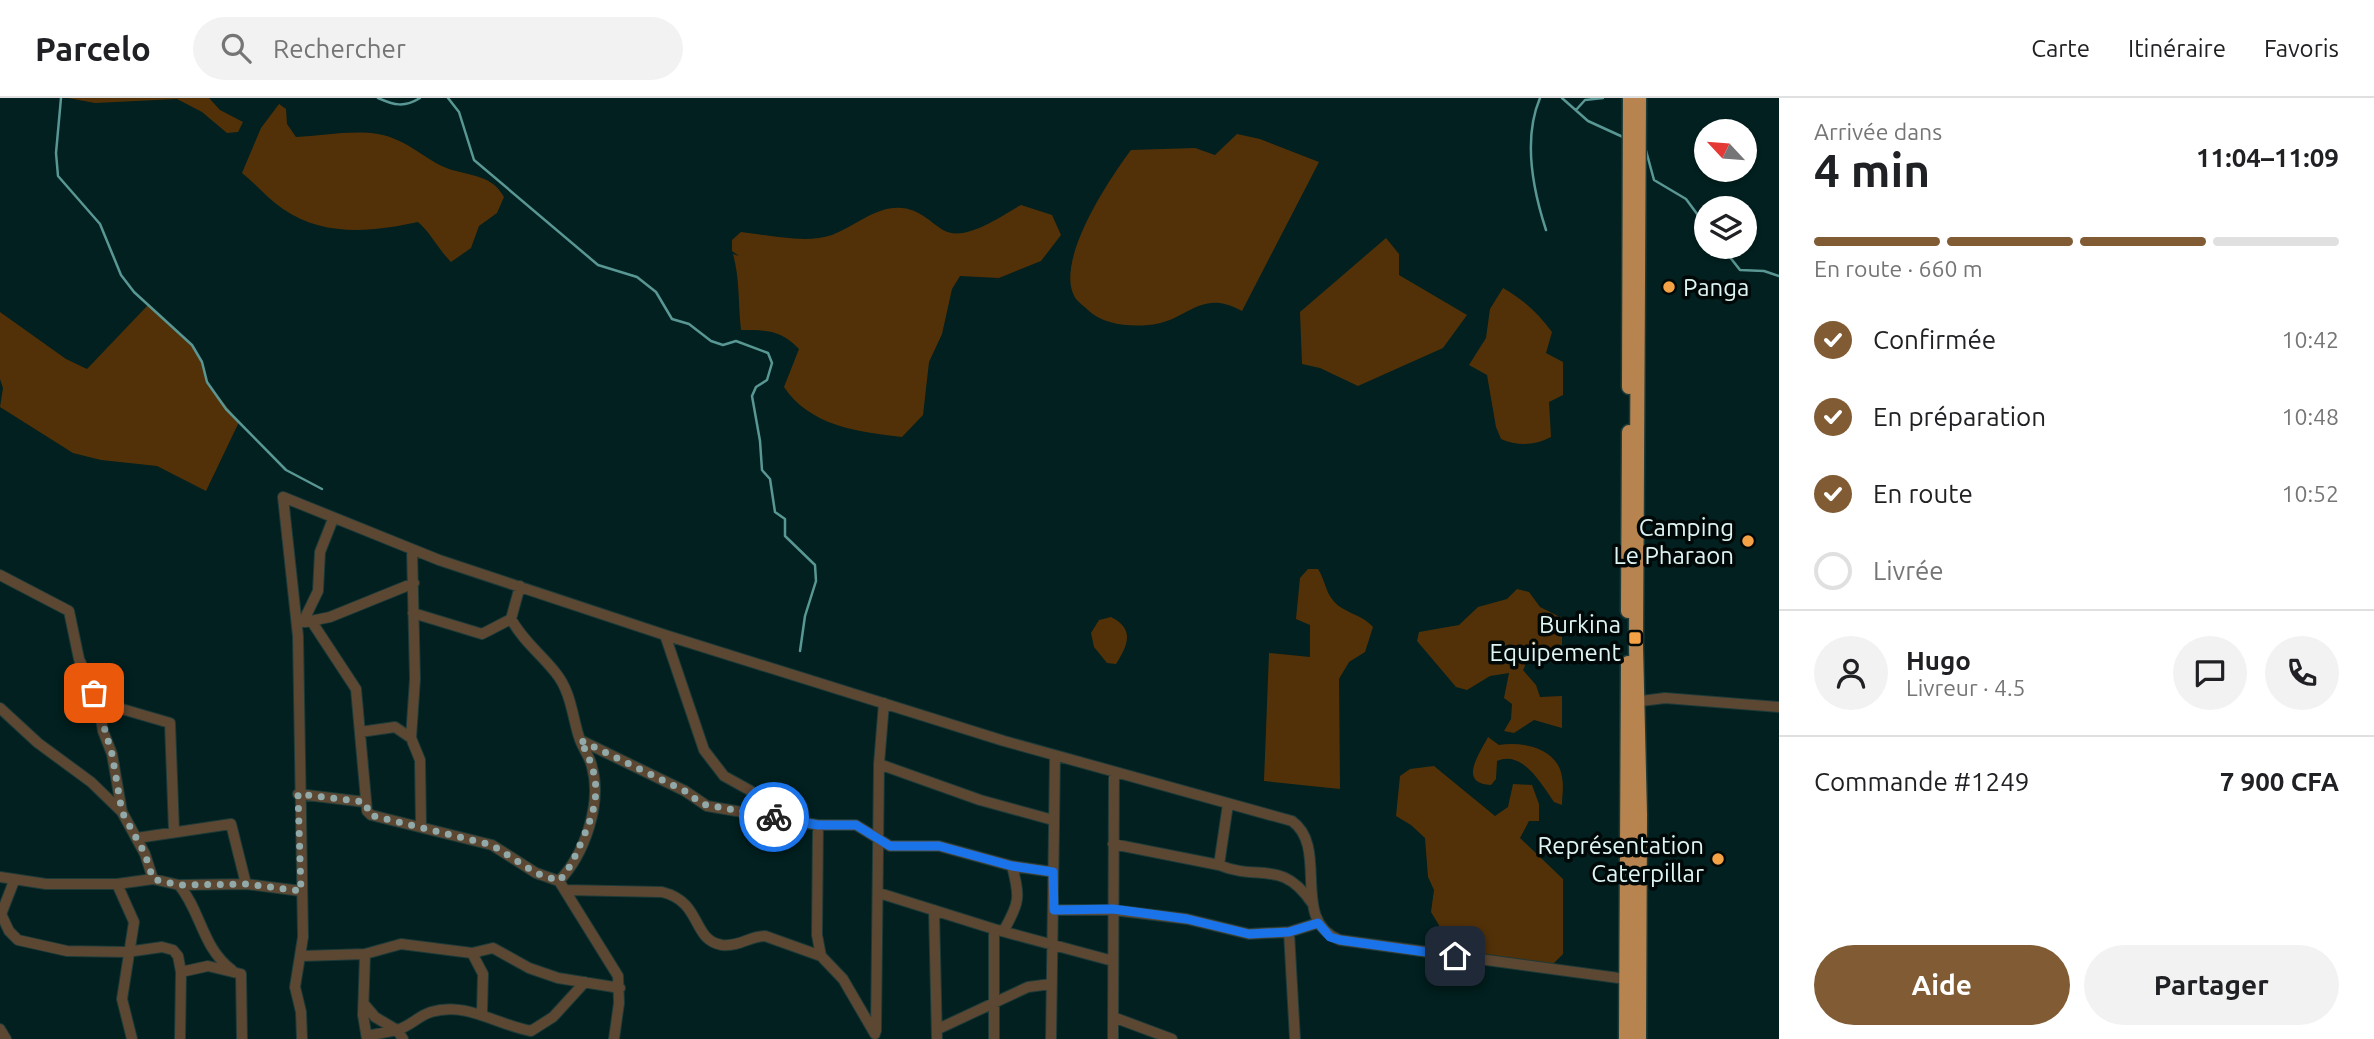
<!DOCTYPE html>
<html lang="fr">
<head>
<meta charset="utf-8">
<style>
  :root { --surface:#fff; --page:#f2f2f2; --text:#202124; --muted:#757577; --line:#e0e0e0; --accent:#805b33 }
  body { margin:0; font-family:Ubuntu,sans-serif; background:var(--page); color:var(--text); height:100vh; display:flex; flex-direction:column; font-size:26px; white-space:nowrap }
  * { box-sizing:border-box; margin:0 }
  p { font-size:23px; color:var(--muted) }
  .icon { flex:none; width:38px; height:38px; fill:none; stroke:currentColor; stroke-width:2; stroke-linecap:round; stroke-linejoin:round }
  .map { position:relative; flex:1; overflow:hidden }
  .side { display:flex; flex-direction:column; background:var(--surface); width:595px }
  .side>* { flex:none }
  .needle { width:46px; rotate:296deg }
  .controls { position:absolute; left:1694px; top:21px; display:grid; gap:14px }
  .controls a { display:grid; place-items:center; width:63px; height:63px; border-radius:50%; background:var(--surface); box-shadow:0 2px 5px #0004; font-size:35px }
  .pin { position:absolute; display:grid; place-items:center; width:60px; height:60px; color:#fff; margin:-30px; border-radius:14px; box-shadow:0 4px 10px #0006 }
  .courier { position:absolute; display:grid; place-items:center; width:70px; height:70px; margin:-35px; border:5px solid #1a73e8; border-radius:50%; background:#fff; color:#222; box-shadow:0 2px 9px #0007 }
  .headline em { font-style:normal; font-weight:700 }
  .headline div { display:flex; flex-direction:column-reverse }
  .headline { display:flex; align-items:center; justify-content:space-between; height:119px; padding:0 35px }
  h1 { font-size:46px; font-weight:700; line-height:52px }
  .bar { display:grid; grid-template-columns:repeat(4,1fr); gap:10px 7px; align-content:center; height:84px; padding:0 35px }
  .bar i { height:9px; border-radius:5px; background:var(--line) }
  .bar .selected { background:var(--accent) }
  .bar p { grid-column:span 4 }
  .line { display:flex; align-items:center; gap:18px; padding:0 35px; border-top:2px solid var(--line) }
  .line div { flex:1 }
  .round { display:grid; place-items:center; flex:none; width:74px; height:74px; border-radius:37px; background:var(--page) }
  ol { padding:0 35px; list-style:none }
  li { display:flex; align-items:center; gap:21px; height:77px }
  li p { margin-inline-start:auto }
  li .icon { padding:7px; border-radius:50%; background:var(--accent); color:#fff; stroke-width:4 }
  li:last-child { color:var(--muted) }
  li i { width:38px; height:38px; border:4px solid var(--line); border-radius:50% }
  .primary-button { display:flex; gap:14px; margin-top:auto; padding:14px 35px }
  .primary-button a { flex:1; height:80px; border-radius:42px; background:var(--accent); color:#fff; font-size:28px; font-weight:700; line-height:80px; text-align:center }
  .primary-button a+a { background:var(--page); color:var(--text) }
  header { display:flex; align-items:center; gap:42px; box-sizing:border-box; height:98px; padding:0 35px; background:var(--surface); border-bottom:2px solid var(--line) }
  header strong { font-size:33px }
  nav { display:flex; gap:38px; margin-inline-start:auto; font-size:24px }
  .search { width:490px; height:63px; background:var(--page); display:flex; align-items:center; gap:18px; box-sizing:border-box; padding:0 24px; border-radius:38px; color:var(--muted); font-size:26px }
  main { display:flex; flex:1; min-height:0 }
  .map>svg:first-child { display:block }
</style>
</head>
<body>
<header>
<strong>Parcelo</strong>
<div class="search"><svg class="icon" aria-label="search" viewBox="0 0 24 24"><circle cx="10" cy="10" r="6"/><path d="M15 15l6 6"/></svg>Rechercher</div>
<nav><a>Carte</a><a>Itinéraire</a><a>Favoris</a></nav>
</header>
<main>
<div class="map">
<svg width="1779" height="941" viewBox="0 0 1779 941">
  <rect width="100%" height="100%" fill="#01201f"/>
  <path fill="#523108" d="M 68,0 L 209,0 L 220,12 L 243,24 L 238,34 L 227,35 L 202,14 L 177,1 L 95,5 Z
    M 279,6 L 286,11 L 287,26 L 296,39 C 328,38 367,28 397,42 C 415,49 431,65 449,71 C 471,78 492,77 504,99 L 497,115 L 479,128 L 471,150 L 451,164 C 438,151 430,134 418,124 C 373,134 323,139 283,111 C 268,101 256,86 242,75 L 261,30 Z
    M 1237,36 L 1260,41 L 1319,64 L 1242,213 C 1199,189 1187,225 1148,227 C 1128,229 1102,226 1088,212 C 1084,208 1079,205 1076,201 C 1052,166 1110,80 1131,52 L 1195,50 L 1215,57 Z
    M 1021,107 L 1052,117 L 1061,137 L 1041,163 L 999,180 L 960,178 L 952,191 L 942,236 L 929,264 L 923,317 L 902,339 C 858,334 810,328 784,289 L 799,251 C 781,232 766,232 741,232 C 738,206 740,181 733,156 L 739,158 L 732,153 L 732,142 L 741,134 C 768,137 806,146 832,137 C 854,129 876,108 901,110 C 919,111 929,123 943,132 C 965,145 1002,117 1021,107 Z
    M 1386,140 L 1399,156 L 1399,177 L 1467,217 L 1443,250 L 1358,288 L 1320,270 L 1302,266 L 1300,214 Z
    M 1503,190 C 1524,202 1538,215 1552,234 L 1546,255 L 1563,264 L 1563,297 L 1549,304 L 1551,339 C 1535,348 1517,348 1501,341 L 1496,329 L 1487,277 L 1469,267 L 1486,240 L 1490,211 Z
    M 148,207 L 192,247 L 202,264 L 207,284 L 239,324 L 206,393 L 157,368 L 101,362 L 73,355 L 0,309 L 3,290 L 0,281 L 0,214 L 66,261 L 87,271 Z
    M 1308,471 L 1318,471 C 1324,480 1326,494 1332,501 C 1342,515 1362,516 1373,529 L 1365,554 L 1349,564 L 1339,581 L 1340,691 L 1264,683 L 1269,555 L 1310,559 L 1310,527 L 1296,521 L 1300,480 Z
    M 1517,491 L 1529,494 L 1540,509 L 1562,520 L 1562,552 L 1551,557 L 1539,549 L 1528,561 L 1523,572 L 1536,587 L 1540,599 L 1562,598 L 1562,630 L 1534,622 L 1514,635 L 1504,633 L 1511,621 L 1512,606 L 1504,600 L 1509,575 L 1490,578 L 1467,592 L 1456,589 L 1417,543 L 1419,534 L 1459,527 L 1478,509 L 1507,501 Z
    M 1111,519 C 1135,531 1128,547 1116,566 L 1107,565 L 1094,549 L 1091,535 L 1099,522 Z
    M 1488,639 L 1499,647 C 1522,643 1558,650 1562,679 C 1564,688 1562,698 1562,707 L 1554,704 C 1541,686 1523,652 1497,663 L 1496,681 L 1491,687 C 1457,686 1480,655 1488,639 Z
    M 1434,668 L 1495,718 L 1508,709 L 1513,686 L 1532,687 L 1539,706 L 1539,723 L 1529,723 L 1520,740 L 1563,781 L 1563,856 L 1553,866 L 1464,854 L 1446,839 L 1431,814 L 1434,792 L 1428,779 L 1425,740 L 1411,727 L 1396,718 L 1400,678 L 1410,671 Z"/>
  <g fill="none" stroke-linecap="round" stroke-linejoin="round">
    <path stroke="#599794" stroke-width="2.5" d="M 61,0 L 56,55 L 58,78 L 100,126 L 121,177 L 134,194 L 192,247 L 202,264 L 207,284 L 226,311 L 286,372 L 322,391
      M 378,0 C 394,7 404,10 420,0
      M 448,0 L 459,14 L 474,62 L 598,167 L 637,179 L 656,194 L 672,221 L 689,226 L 711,243 L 723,247 L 736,243 L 768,255 L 772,265 L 767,282 L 756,289 L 752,298 L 760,343 L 762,372 L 770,381 L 775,414 L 785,421 L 785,438 L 815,467 L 816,483 L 805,518 L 800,553
      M 1540,0 C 1523,40 1533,92 1546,132
      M 1562,0 L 1588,23 L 1623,39
      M 1576,12 L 1585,2 L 1603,0
      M 1645,49 L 1654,82 L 1686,101 L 1706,128
      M 1722,149 L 1740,172 L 1764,173 L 1779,178"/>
    <defs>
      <path id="minor" d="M 412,452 L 415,581 L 411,640 L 420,662 L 421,729
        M 0,477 L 69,513 L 79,561 L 98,604 L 103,633 L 112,656 L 122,714 L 145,756 L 153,781
        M 520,488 L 511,521 C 523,543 540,555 555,574 C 571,593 572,617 579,639 C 582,650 590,658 592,669 C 602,705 585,756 559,783
        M 413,515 L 482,536 L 511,521
        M 303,524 L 318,493 L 320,454 L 333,421
        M 306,524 L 330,519 L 414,485
        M 312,524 L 356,591 L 367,713 L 371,717 L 492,747 L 536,775 L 559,783 L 618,878 L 619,905 L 614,941
        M 665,537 L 704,652 L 724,678 L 751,693 L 758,717
        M 98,604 L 170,625 L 174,733
        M 1633,604 L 1665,600 L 1779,609
        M 0,610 L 38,645 L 91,684 L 122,714
        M 360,634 L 395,629 L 411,640
        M 580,642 L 685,693 L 707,708 L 818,727 L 856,727 L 890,748 L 939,748 L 1012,768 L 1053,774
        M 879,666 L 980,702 L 1053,722
        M 298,696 L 365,704
        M 1228,706 L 1219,767 C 1259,784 1281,760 1312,805
        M 818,727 L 817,837 L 821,858
        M 137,740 L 231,726 L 246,786
        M 1113,746 L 1219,767
        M 0,779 L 46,786 L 117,786 L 153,781 L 179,787 L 246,786 L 301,793
        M 117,786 L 134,824 L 122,901 L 132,941
        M 179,787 C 201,813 202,850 232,872
        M 565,792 L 662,794 C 703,804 691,842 722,847 C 739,849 750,838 765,838 L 821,858 L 843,881 L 875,936
        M 879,795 L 994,831 L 1113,863
        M 934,812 L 937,941
        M 1054,812 L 1113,812 L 1187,821 L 1249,836 L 1289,834 L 1318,825
        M 1,816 L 9,833 L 18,842 L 67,853 L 127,854 L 162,849 L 173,852 L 178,858 L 181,874 L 180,941
        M 0,819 L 14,783
        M 994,831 L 994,941
        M 1004,832 C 1020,804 1020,799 1012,768
        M 1289,834 L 1295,941
        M 472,855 L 483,876 L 482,915
        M 365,856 L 401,846 L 472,855 L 493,850 L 529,870 L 558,880 L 620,890
        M 302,858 L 365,856 L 363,917 L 367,941
        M 181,874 L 208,868 L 241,876 L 242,941
        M 364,906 L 375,919 L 397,932 C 411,928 418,918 431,914 C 466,903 497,927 531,933 L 553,919 L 585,884
        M 1113,919 L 1172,941
        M 0,931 L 6,941
        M 938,931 L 1028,889 L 1051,886
        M 876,933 L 879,666 L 884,605
        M 367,938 L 397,932 L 403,941
        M 302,941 L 301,914 L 295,889 L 303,839 L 298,538 L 283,399 L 439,462 L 665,537 L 1004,643 L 1292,723 C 1330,750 1289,823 1340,842 L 1626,881
        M 1051,941 L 1055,658
        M 1113,941 L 1114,675"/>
      <path id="highway" d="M 1639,0 L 1636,548 L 1640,717 L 1639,941
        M 1629,289 L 1630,1
        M 1628,513 L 1629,334
        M 1626,941 L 1628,565"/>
    </defs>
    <use href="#minor" stroke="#1c3a38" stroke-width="12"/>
    <use href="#highway" stroke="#1c3a38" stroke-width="17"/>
    <use href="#minor" stroke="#5c4733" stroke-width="10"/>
    <use href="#highway" stroke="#b7844f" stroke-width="14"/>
  </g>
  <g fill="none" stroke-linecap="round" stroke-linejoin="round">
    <path stroke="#91aaa9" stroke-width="7" stroke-dasharray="0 12.6" d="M 94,595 L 112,656 L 122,714 L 145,756 L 153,781 L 178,787 L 246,786 L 301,793 L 298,696 L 365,704 L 370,717 L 492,747 L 536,775 L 559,783 C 571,770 576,756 583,740 C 600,701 601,680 580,642 L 685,693 L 702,706 L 774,719"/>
    <path stroke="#1a73e8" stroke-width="9" d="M 774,719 L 818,727 L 856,727 L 890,748 L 939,748 L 1012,768 L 1053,774 L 1054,812 L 1113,811 L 1187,821 L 1249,836 L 1289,834 L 1318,825 L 1330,839 L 1340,842 L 1455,858"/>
  </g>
  <g fill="#f5a246" stroke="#000808" stroke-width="2.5">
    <circle cx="1669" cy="189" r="7"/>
    <circle cx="1748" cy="443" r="7"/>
    <rect x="1628" y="533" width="14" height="14" rx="3.5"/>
    <circle cx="1718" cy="761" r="7"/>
  </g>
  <g text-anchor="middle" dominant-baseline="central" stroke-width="7" stroke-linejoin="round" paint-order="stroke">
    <g font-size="24" fill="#dff5f3" stroke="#000808" text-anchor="end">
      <text x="1683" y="189" text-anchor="start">Panga</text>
      <text x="1734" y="429">Camping<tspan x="1734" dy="28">Le Pharaon</tspan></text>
      <text x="1621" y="526">Burkina<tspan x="1621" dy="28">Equipement</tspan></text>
      <text x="1704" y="747">Représentation<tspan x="1704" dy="28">Caterpillar</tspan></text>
    </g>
  </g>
</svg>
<div class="controls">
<a><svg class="needle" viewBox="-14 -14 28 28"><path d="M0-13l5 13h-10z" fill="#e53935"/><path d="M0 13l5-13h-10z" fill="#757577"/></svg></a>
<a><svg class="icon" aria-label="layers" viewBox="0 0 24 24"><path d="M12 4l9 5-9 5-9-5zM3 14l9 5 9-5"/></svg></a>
</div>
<div class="pin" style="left:94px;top:595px;background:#ea580c"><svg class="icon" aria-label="bag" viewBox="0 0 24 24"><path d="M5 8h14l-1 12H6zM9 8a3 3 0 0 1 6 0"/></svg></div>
<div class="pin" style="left:1455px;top:858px;background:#1f2937"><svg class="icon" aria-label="home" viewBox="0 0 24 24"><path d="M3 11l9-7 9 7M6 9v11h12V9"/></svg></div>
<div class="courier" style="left:774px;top:719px"><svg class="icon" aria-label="bike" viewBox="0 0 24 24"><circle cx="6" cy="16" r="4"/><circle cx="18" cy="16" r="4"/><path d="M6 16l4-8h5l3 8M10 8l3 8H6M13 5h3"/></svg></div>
</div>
<section class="side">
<div class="headline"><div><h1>4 min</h1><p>Arrivée dans</p></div><em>11:04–11:09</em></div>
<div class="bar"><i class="selected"></i><i class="selected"></i><i class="selected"></i><i></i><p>En route · 660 m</p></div>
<ol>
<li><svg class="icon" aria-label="check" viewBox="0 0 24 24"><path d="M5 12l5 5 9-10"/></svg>Confirmée<p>10:42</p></li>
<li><svg class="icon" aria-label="check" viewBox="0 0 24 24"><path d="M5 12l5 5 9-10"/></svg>En préparation<p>10:48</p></li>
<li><svg class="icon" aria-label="check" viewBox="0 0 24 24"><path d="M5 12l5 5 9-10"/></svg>En route<p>10:52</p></li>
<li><i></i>Livrée</li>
</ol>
<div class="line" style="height:126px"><a class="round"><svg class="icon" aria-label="person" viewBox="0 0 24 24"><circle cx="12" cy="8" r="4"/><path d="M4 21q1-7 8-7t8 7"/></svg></a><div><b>Hugo</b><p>Livreur · 4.5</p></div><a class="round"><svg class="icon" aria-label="chat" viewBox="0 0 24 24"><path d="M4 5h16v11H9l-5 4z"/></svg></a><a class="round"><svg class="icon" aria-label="phone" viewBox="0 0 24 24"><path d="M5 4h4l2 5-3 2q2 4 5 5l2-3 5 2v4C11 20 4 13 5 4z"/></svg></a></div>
<div class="line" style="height:91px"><div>Commande #1249</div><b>7 900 CFA</b></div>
<div class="primary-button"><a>Aide</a><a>Partager</a></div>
</section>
</main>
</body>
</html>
